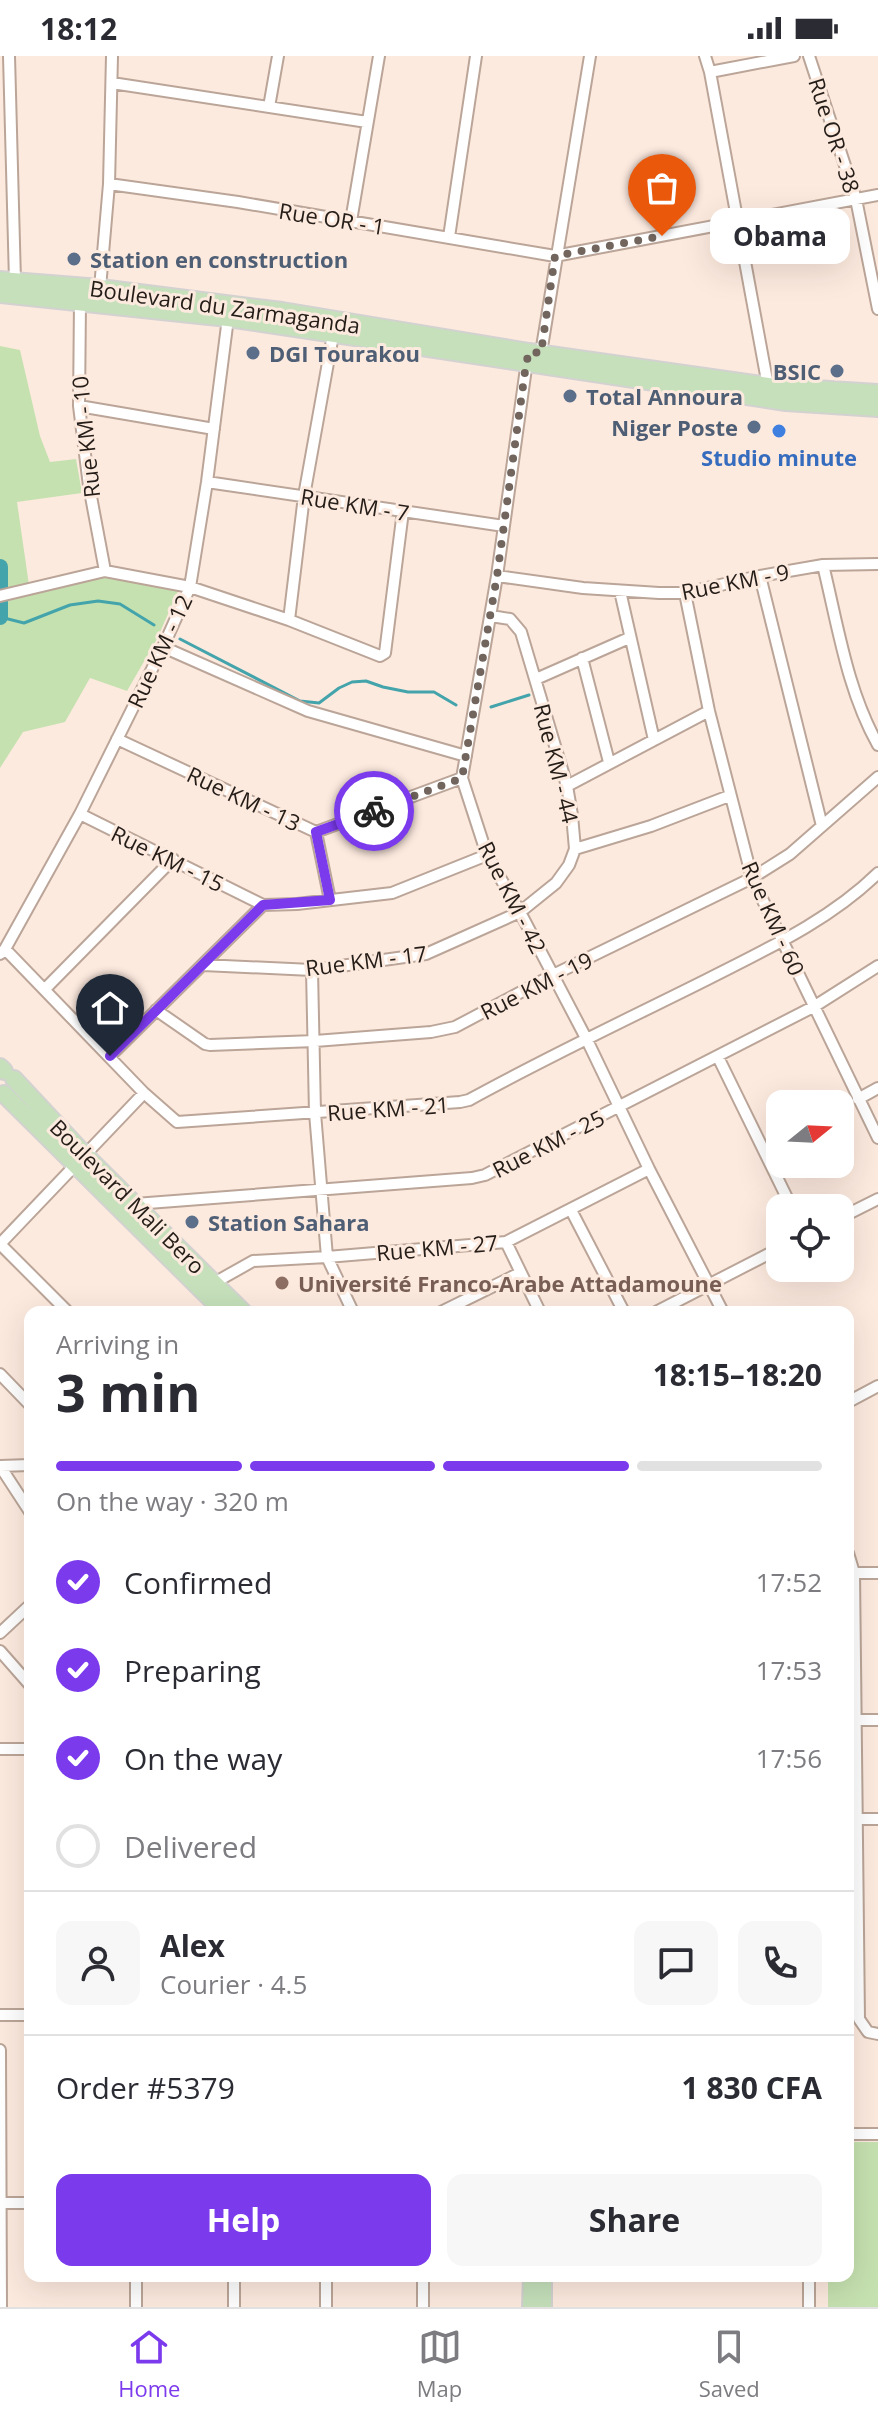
<!DOCTYPE html>
<html lang="en">
<head>
<meta charset="utf-8">
<style>
  :root { --surface:#fff; --page:#f7f7f7; --text:#2b2b33; --muted:#7c7c81; --line:#e1e1e2; --accent:#7c3aed }
  body { margin:0; font-family:"Open Sans",sans-serif; background:var(--page); color:var(--text); height:100vh; display:flex; flex-direction:column; font-size:30px; white-space:nowrap }
  * { box-sizing:border-box; margin:0 }
  p { font-size:26px; color:var(--muted) }
  .icon { flex:none; width:44px; height:44px; fill:none; stroke:currentColor; stroke-width:2; stroke-linecap:round; stroke-linejoin:round }
  .map { position:relative; flex:1; overflow:hidden }
  .details { position:absolute; left:24px; top:1250px; width:830px; height:976px; display:flex; flex-direction:column; background:var(--surface); border-radius:16px; box-shadow:0 8px 32px #0002 }
  .details>* { flex:none }
  .needle { width:52px; rotate:72deg }
  .buttons { position:absolute; left:766px; top:1034px; display:grid; gap:16px }
  .buttons a { display:grid; place-items:center; width:88px; height:88px; border-radius:16px; background:var(--surface); box-shadow:0 8px 32px #0002; font-size:40px }
  .pin { position:absolute; display:grid; place-items:center; width:68px; height:68px; color:#fff; margin:-82px -34px; border-radius:50% 50% 50% 0; rotate:-45deg; box-shadow:0 0 8px #0007 }
  .pin .icon { rotate:45deg }
  .courier { position:absolute; display:grid; place-items:center; width:80px; height:80px; margin:-40px; border:6px solid #7c3aed; border-radius:50%; background:#fff; color:#222; box-shadow:0 2px 10px #0007 }
  .bubble { position:absolute; height:56px; border-radius:16px; background:var(--surface); box-shadow:0 8px 32px #0002; font-size:26px; font-weight:700; line-height:56px; text-align:center }
  .head em { font-style:normal; font-weight:700 }
  .head div { display:flex; flex-direction:column-reverse }
  .head { display:flex; align-items:center; justify-content:space-between; height:136px; padding:0 32px }
  h1 { font-size:52px; font-weight:700; line-height:60px }
  .bar { display:grid; grid-template-columns:repeat(4,1fr); gap:12px 8px; align-content:center; height:96px; padding:0 32px }
  .bar i { height:10px; border-radius:6px; background:var(--line) }
  .bar .current { background:var(--accent) }
  .bar p { grid-column:span 4 }
  .line { display:flex; align-items:center; gap:20px; padding:0 32px; border-top:2px solid var(--line) }
  .line div { flex:1 }
  .round { display:grid; place-items:center; flex:none; width:84px; height:84px; border-radius:16px; background:var(--page) }
  ol { padding:0 32px; list-style:none }
  li { display:flex; align-items:center; gap:24px; height:88px }
  li p { margin-inline-start:auto }
  li .icon { padding:8px; border-radius:50%; background:var(--accent); color:#fff; stroke-width:4 }
  li:last-child { color:var(--muted) }
  li i { width:44px; height:44px; border:4px solid var(--line); border-radius:50% }
  .action { display:flex; gap:16px; margin-top:auto; padding:16px 32px }
  .action a { flex:1; height:92px; border-radius:16px; background:var(--accent); color:#fff; font-size:32px; font-weight:700; line-height:92px; text-align:center }
  .action a+a { background:var(--page); color:var(--text) }
  .status { display:flex; justify-content:space-between; align-items:center; height:56px; padding:0 40px; background:var(--surface); direction:ltr }
  .status svg { height:22px; fill:currentColor }
  .dock { display:flex; justify-content:space-around; align-items:center; height:112px; border-top:2px solid var(--line); background:var(--surface); font-size:22px; color:var(--muted) }
  .dock a { display:grid; justify-items:center; gap:4px }
  .dock .current { color:var(--accent) }
  .map>svg:first-child { display:block }
</style>
</head>
<body>
<div class="status"><b>18:12</b><svg viewBox="0 0 49 12"><path d="M0 12V9h3v3zM5 12V6h3v6zM10 12V3h3v9zM15 12V0h3v12zM26 1h20v11H26zM47 4h2v5h-2z"/></svg></div>
<div class="map">
<svg width="878" height="2251" viewBox="0 0 878 2251">
  <rect width="100%" height="100%" fill="#fdeadf"/>
  <path fill="#c6e1b0" d="M 0,290 L 20,294 L 40,380 L 50,406 L 76,403 L 82,437 L 17,446 L 29,529 L 96,514 L 179,533 L 157,583 L 127,635 L 90,622 L 65,666 L 23,676 L 0,712 Z
    M 848,2086 L 878,2086 L 878,2251 L 828,2251 L 828,2220 L 848,2220 Z"/>
  <g fill="none" stroke-linecap="round" stroke-linejoin="round">
    <path stroke="#44a4ab" stroke-width="3" d="M 0,561 L 24,567 L 70,549 L 98,545 L 120,548 L 154,569
      M 180,583 L 300,645 L 319,647 L 339,632 L 352,626 L 366,625 L 383,631 L 408,636 L 434,636 L 456,649
      M 491,651 L 529,639"/>
    <path stroke="#44a4ab" stroke-width="16" d="M 0,511 L 0,561"/>
    <defs>
      <path id="minor" d="M 9,0 L 15,225
        M 705,0 L 710,16 L 768,330
        M 809,0 L 856,143 L 878,253
        M 710,16 L 794,0
        M 112,27 L 367,66
        M 269,51 L 278,0
        M 109,128 L 238,146 L 555,200 L 878,139
        M 351,165 L 379,0
        M 449,181 L 476,0
        M 100,232 L 109,128 L 112,0
        M 80,246 L 79,350 L 89,430 L 105,515
        M 541,297 L 590,0
        M 527,305 L 497,520 L 462,722 L 487,799 L 520,856 L 587,984 L 649,1113 L 723,1256
        M 79,350 L 214,373
        M 207,426 L 504,470
        M 823,509 C 838,570 847,634 878,689
        M 497,520 L 583,532 L 659,537 L 685,537 L 760,520 L 823,509 L 878,508
        M 760,520 L 822,770
        M 620,535 L 654,684
        M 685,537 L 709,655 L 752,822 L 878,1082
        M 0,540 L 105,515 L 190,531 L 289,564 L 380,600 L 385,597 L 403,455
        M 289,564 L 304,440 L 333,279
        M 163,591 L 308,655 L 466,700
        M 582,602 L 609,706
        M 536,623 L 629,582
        M 117,683 L 316,776 L 462,722
        M 567,730 L 709,655
        M 80,758 L 263,849 L 297,848 L 392,837 L 487,799
        M 316,776 L 330,844
        M 575,793 L 651,770 L 729,740
        M 5,893 L 144,1037 L 177,1066 L 460,1046 L 469,1044 C 547,1001 628,963 708,923 C 767,893 830,864 878,817
        M 0,898 L 5,893 L 80,758 L 163,591 L 190,531 L 207,426 L 228,262
        M 203,909 L 312,914 L 426,898 L 520,856 L 556,827 L 569,809 L 575,793 L 572,759 L 567,730 L 521,576 L 510,563 L 491,560
        M 312,914 L 315,1057 L 327,1201 L 353,1256
        M 45,933 L 173,803
        M 156,954 L 205,988 L 210,989 L 315,985 L 431,976 L 455,971 L 553,919 L 752,822 L 790,798 L 878,721
        M 110,1000 L 263,849
        M 718,1001 L 792,1152
        M 858,1043 L 878,1032
        M 135,1148 L 472,1122 L 485,1119 L 815,950 L 878,910
        M 571,1154 L 624,1256
        M 840,1162 L 878,1143
        M 506,1186 L 540,1256
        M 0,1188 L 144,1037
        M 0,1188 L 68,1256
        M 214,1227 L 253,1205 L 327,1201 L 506,1186 L 649,1113
        M 441,1256 L 520,1217
        M 656,1256 L 780,1192
        M 0,1318 L 30,1349
        M 848,1346 L 878,1330
        M 0,1410 L 30,1456
        M 0,1410 L 30,1409
        M 848,1497 L 854,1517 L 859,1963 L 868,1976 L 878,1978
        M 849,1514 L 854,1517 L 878,1517
        M 0,1577 L 30,1549
        M 0,1595 L 30,1629
        M 848,1664 L 878,1664
        M 0,1693 L 30,1693
        M 848,1763 L 878,1763
        M 0,1959 L 30,1959
        M 0,1994 L 1,2251
        M 848,2078 L 878,2078
        M 0,2147 L 30,2147
        M 423,2220 L 423,2251
        M 809,2220 L 809,2251
        M 136,2251 L 136,2220
        M 234,2251 L 234,2220
        M 326,2251 L 326,2220"/>
      <path id="primary" d="M 0,224 L 100,232 L 282,255 L 529,296 L 768,330 L 878,337
        M 0,238 L 228,262 L 786,346 L 878,352
        M 0,1011 L 4,1015
        M 14,1023 L 85,1099 L 243,1256
        M 4,1038 L 224,1256
        M 531,2251 L 532,2220
        M 543,2251 L 543,2220"/>
    </defs>
    <use href="#minor" stroke="#bba598" stroke-width="14"/>
    <use href="#primary" stroke="#d3d2d1" stroke-width="20"/>
    <use href="#minor" stroke="#fff" stroke-width="10"/>
    <use href="#primary" stroke="#c5e0bb" stroke-width="16"/>
  </g>
  <g fill="none" stroke-linecap="round" stroke-linejoin="round">
    <path stroke="#71655e" stroke-width="8" stroke-dasharray="0 14.4" d="M 374,755 L 462,722 L 497,520 L 526,308 L 529,296 L 541,297 L 555,200 L 662,180"/>
    <path stroke="#7c3aed" stroke-width="10" d="M 110,1000 L 263,849 L 330,844 L 316,776 L 374,755"/>
  </g>
  <g fill="#5c6f8a" stroke="#fdeadf" stroke-width="3">
    <circle cx="74" cy="203" r="8"/>
    <circle cx="253" cy="297" r="8"/>
    <circle cx="837" cy="315" r="8"/>
    <circle cx="570" cy="340" r="8"/>
    <circle cx="754" cy="371" r="8"/>
    <circle cx="192" cy="1166" r="8"/>
  </g>
  <circle fill="#3f7fe0" stroke="#fdeadf" stroke-width="3" cx="779" cy="375" r="8"/>
  <circle fill="#8d6e63" stroke="#fdeadf" stroke-width="3" cx="282" cy="1227" r="8"/>
  <g text-anchor="middle" dominant-baseline="central" stroke-width="6" stroke-linejoin="round" paint-order="stroke">
    <g font-size="22" fill="#251d18" stroke="#fdeadf">
      <text transform="translate(835 79) rotate(72)">Rue OR - 38</text>
      <text transform="translate(332 162) rotate(9)">Rue OR - 1</text>
      <text transform="translate(225 250) rotate(8)">Boulevard du Zarmaganda</text>
      <text transform="translate(85 381) rotate(-96)">Rue KM - 10</text>
      <text transform="translate(355 448) rotate(9)">Rue KM - 7</text>
      <text transform="translate(735 525) rotate(-11)">Rue KM - 9</text>
      <text transform="translate(159 595) rotate(-65)">Rue KM - 12</text>
      <text transform="translate(557 707) rotate(76)">Rue KM - 44</text>
      <text transform="translate(244 742) rotate(25)">Rue KM - 13</text>
      <text transform="translate(168 802) rotate(26)">Rue KM - 15</text>
      <text transform="translate(513 841) rotate(63)">Rue KM - 42</text>
      <text transform="translate(774 862) rotate(66)">Rue KM - 60</text>
      <text transform="translate(366 904) rotate(-7)">Rue KM - 17</text>
      <text transform="translate(536 929) rotate(-27)">Rue KM - 19</text>
      <text transform="translate(388 1052) rotate(-4)">Rue KM - 21</text>
      <text transform="translate(548 1087) rotate(-27)">Rue KM - 25</text>
      <text transform="translate(128 1140) rotate(45)">Boulevard Mali Bero</text>
      <text transform="translate(437 1191) rotate(-5)">Rue KM - 27</text>
    </g>
    <g font-size="22" font-weight="bold" fill="#4e5e75" stroke="#fdeadf" text-anchor="start">
      <text x="90" y="203">Station en construction</text>
      <text x="269" y="297">DGI Tourakou</text>
      <text x="821" y="315" text-anchor="end">BSIC</text>
      <text x="586" y="340">Total Annoura</text>
      <text x="738" y="371" text-anchor="end">Niger Poste</text>
      <text x="208" y="1166">Station Sahara</text>
    </g>
    <g font-size="22" font-weight="bold" fill="#366cbe" stroke="#fdeadf">
      <text x="779" y="401">Studio minute</text>
    </g>
    <g font-size="22" font-weight="bold" fill="#785e54" stroke="#fdeadf" text-anchor="start">
      <text x="298" y="1227">Université Franco-Arabe Attadamoune</text>
    </g>
  </g>
</svg>
<div class="buttons">
<a><svg class="needle" viewBox="-14 -14 28 28"><path d="M0-13l5 13h-10z" fill="#e53935"/><path d="M0 13l5-13h-10z" fill="#7c7c81"/></svg></a>
<a><svg class="icon" aria-label="locate" viewBox="0 0 24 24"><circle cx="12" cy="12" r="6"/><path d="M12 2v4M12 18v4M2 12h4M18 12h4"/></svg></a>
</div>
<div class="pin" style="left:662px;top:180px;background:#ea580c"><svg class="icon" aria-label="bag" viewBox="0 0 24 24"><path d="M5 8h14l-1 12H6zM9 8a3 3 0 0 1 6 0"/></svg></div>
<div class="pin" style="left:110px;top:1000px;background:#1f2937"><svg class="icon" aria-label="home" viewBox="0 0 24 24"><path d="M3 11l9-7 9 7M6 9v11h12V9"/></svg></div>
<div class="courier" style="left:374px;top:755px"><svg class="icon" aria-label="bike" viewBox="0 0 24 24"><circle cx="6" cy="16" r="4"/><circle cx="18" cy="16" r="4"/><path d="M6 16l4-8h5l3 8M10 8l3 8H6M13 5h3"/></svg></div>
<div class="bubble" style="left:710px;top:152px;width:140px">Obama</div>
<section class="details">
<div class="head"><div><h1>3 min</h1><p>Arriving in</p></div><em>18:15–18:20</em></div>
<div class="bar"><i class="current"></i><i class="current"></i><i class="current"></i><i></i><p>On the way · 320 m</p></div>
<ol>
<li><svg class="icon" aria-label="check" viewBox="0 0 24 24"><path d="M5 12l5 5 9-10"/></svg>Confirmed<p>17:52</p></li>
<li><svg class="icon" aria-label="check" viewBox="0 0 24 24"><path d="M5 12l5 5 9-10"/></svg>Preparing<p>17:53</p></li>
<li><svg class="icon" aria-label="check" viewBox="0 0 24 24"><path d="M5 12l5 5 9-10"/></svg>On the way<p>17:56</p></li>
<li><i></i>Delivered</li>
</ol>
<div class="line" style="height:144px"><a class="round"><svg class="icon" aria-label="person" viewBox="0 0 24 24"><circle cx="12" cy="8" r="4"/><path d="M4 21q1-7 8-7t8 7"/></svg></a><div><b>Alex</b><p>Courier · 4.5</p></div><a class="round"><svg class="icon" aria-label="chat" viewBox="0 0 24 24"><path d="M4 5h16v11H9l-5 4z"/></svg></a><a class="round"><svg class="icon" aria-label="phone" viewBox="0 0 24 24"><path d="M5 4h4l2 5-3 2q2 4 5 5l2-3 5 2v4C11 20 4 13 5 4z"/></svg></a></div>
<div class="line" style="height:104px"><div>Order #5379</div><b>1 830 CFA</b></div>
<div class="action"><a>Help</a><a>Share</a></div>
</section>
</div>
<nav class="dock">
<a class="current"><svg class="icon" aria-label="home" viewBox="0 0 24 24"><path d="M3 11l9-7 9 7M6 9v11h12V9"/></svg>Home</a>
<a><svg class="icon" aria-label="map" viewBox="0 0 24 24"><path d="M3 6l6-2 6 2 6-2v14l-6 2-6-2-6 2zM9 4v14M15 6v14"/></svg>Map</a>
<a><svg class="icon" aria-label="saved" viewBox="0 0 24 24"><path d="M7 4h10v16l-5-4-5 4z"/></svg>Saved</a>
</nav>
</body>
</html>
